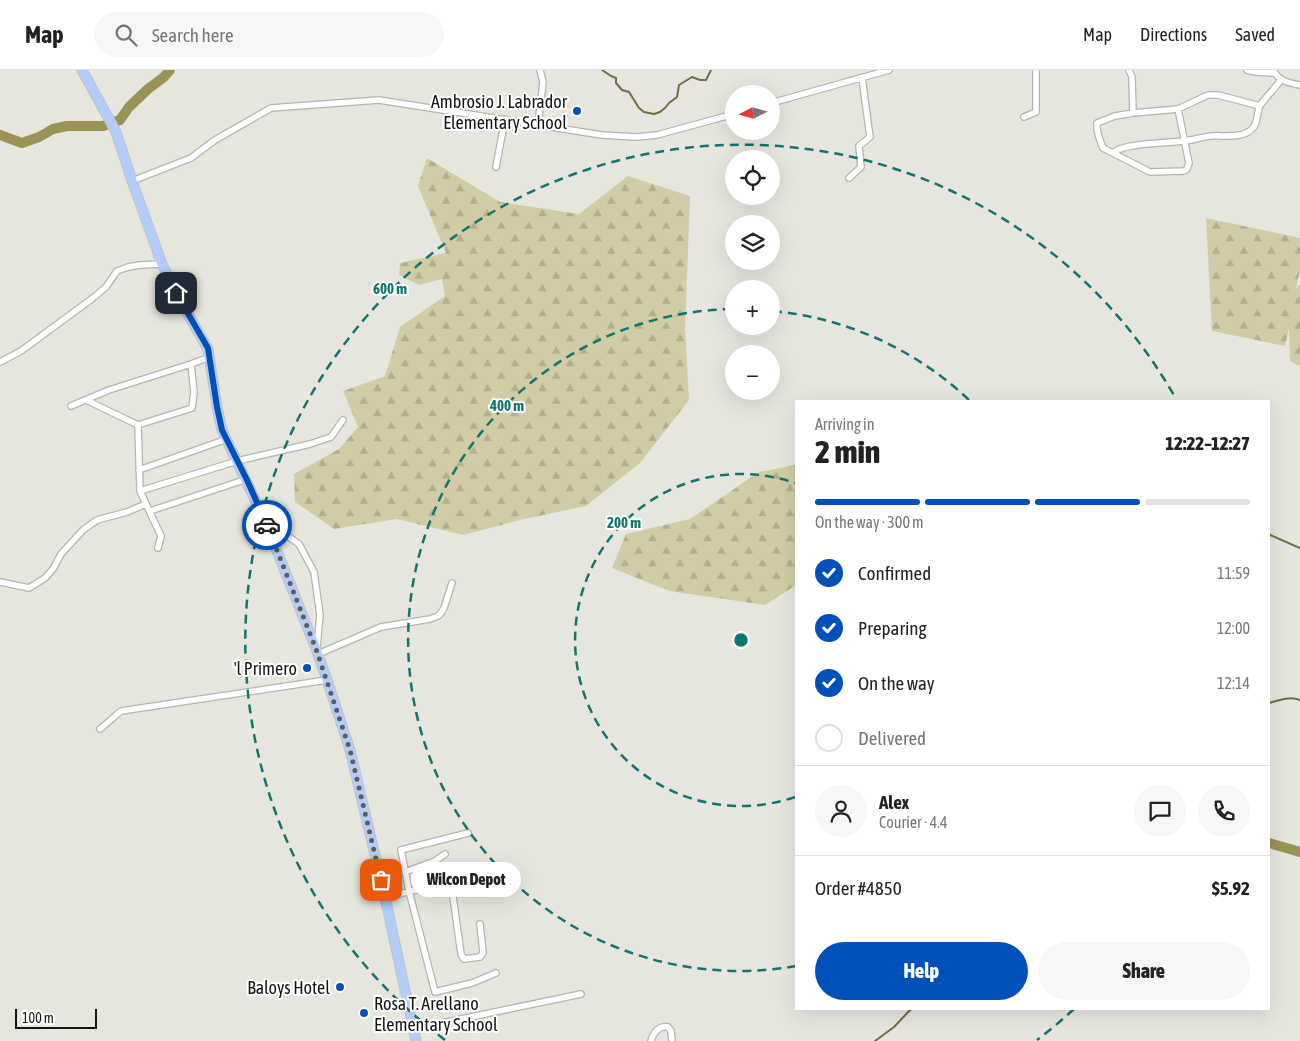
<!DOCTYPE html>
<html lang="en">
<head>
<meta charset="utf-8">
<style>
  :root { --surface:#fff; --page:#f6f6f6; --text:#222; --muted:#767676; --line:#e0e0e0; --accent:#0050ba }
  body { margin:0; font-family:"Asap Condensed",sans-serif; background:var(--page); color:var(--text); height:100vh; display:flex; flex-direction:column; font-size:19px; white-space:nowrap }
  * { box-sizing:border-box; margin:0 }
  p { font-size:16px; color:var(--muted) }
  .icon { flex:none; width:28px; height:28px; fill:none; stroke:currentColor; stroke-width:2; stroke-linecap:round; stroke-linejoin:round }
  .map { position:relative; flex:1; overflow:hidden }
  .panel { position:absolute; left:795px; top:330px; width:475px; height:610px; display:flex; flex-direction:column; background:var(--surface); border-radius:0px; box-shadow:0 5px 20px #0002 }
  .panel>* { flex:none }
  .needle { width:32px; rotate:264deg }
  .controls { position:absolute; left:725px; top:15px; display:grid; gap:10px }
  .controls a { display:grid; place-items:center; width:55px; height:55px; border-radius:50%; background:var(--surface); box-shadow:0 5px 20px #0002; font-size:25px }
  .scale { position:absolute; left:15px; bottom:12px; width:82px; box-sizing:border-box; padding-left:5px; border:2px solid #141412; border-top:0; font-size:14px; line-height:18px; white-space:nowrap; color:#141412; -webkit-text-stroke:4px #fff; paint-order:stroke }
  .pin { position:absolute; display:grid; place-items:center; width:42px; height:42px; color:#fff; margin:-21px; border-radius:10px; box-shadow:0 2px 8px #0006 }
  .courier { position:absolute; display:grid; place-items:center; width:50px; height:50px; margin:-25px; border:4px solid #0050ba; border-radius:50%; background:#fff; color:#222; box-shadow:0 1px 6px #0007 }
  .bubble { position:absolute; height:35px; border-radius:18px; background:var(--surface); box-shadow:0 5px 20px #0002; font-size:16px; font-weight:800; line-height:35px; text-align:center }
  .summary em { font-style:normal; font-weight:800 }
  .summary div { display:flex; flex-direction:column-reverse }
  .summary { display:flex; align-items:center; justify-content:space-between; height:85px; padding:0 20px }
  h1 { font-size:32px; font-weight:800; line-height:38px }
  .bar { display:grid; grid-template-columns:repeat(4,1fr); gap:8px 5px; align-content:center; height:60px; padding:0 20px }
  .bar i { height:6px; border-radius:4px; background:var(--line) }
  .bar .current { background:var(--accent) }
  .bar p { grid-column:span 4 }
  .line { display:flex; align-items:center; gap:12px; padding:0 20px; border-top:1px solid var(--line) }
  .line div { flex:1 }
  .round { display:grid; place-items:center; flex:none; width:52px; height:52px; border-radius:26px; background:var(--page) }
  ol { padding:0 20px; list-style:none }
  li { display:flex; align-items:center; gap:15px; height:55px }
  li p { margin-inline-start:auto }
  li .icon { padding:5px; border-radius:50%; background:var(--accent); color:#fff; stroke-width:4 }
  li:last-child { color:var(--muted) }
  li i { width:28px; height:28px; border:2px solid var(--line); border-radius:50% }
  .primary-button { display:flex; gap:10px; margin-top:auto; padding:10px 20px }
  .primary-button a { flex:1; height:58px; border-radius:30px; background:var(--accent); color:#fff; font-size:20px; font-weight:800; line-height:58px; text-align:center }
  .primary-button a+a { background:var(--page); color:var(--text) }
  header { display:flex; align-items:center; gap:30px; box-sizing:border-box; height:70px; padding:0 25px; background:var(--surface); border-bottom:1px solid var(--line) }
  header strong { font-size:24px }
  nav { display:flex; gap:28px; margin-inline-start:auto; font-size:18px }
  .search { width:350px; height:45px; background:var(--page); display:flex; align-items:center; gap:12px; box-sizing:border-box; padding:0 18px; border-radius:28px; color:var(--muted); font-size:19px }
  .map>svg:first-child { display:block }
</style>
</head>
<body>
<header>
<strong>Map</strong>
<div class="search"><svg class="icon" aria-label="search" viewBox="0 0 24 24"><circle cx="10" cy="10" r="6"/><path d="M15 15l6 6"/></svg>Search here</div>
<nav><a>Map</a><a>Directions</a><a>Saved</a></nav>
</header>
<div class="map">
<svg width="1300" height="971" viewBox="0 0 1300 971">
  <defs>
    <pattern id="forest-firs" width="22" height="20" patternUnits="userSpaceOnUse" patternTransform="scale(1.25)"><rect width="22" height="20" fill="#d2cca6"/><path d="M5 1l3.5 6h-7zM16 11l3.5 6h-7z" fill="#b3ae8e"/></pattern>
  </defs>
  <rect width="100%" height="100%" fill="#e7e6de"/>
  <path fill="url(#forest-firs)" d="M 427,88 L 500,132 L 579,144 L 628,106 L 690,126 L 685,259 L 689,330 L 640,393 L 586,436 L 520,450 L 463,465 L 397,449 L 334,459 L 295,432 L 294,404 L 339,379 L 358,357 L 343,321 L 385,306 L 400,257 L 445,226 L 442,209 L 419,215 L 399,205 L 400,193 L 446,183 L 418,116 Z
    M 1206,148 L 1300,168 L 1300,200 L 1296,219 L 1300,214 L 1300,296 L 1290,291 L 1289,258 L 1285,276 L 1212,261 Z
    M 796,395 L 796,515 L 765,535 L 669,521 L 612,498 L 626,464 L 690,449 L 759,402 Z"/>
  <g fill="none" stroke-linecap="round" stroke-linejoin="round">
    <path stroke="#726c41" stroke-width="2" d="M 602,0 L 611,6 L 616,8 L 616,13 L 622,20 L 629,22 L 639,38 L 644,42 L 654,44 L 660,42 L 665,38 L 669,33 L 677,27 L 679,15 L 692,7 L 700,10 L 706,10 L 711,0
      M 1269,463 L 1270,465 L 1300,478
      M 1269,633 C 1279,630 1290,626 1300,630
      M 875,971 L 894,957 L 911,939"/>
    <path stroke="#9b9255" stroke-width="10" d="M 0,65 L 22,73 L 39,67 L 53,59 L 67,56 L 103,56 L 120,50 L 129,37 L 148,19 L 164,7 L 170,0
      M 1269,773 L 1300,782"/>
    <defs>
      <path id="minor" d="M 1129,0 L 1132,7 L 1133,43
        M 1247,0 L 1256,2 L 1274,3
        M 1273,0 C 1279,11 1288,13 1300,15
        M 771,33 L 889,0
        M 1178,39 L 1189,93 L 1187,99 L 1184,101 L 1150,102 L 1103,78 C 1100,70 1096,63 1097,53 L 1115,46 L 1133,43 L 1178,39 L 1208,25 L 1218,25 L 1260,36
        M 1024,47 L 1036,42 L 1036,0
        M 538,55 L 543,12 L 540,0
        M 1113,83 C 1123,73 1168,73 1184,71 C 1193,70 1202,67 1211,66 C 1224,65 1242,69 1252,59 C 1259,53 1256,41 1261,34 C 1267,26 1275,18 1281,10
        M 496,97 L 505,49
        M 849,108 L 861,97 L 859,76 L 870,67 L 862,8
        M 132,111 L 191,88 L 215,70 L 271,38 L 379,30 L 602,65 L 636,67 L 657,65 L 734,44
        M 0,292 L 21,281 L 93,228 L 106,217 L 117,201 L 128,197 L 140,195 L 162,194
        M 86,330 L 138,355
        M 71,336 L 109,320 L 191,294 L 210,287
        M 139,400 L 227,369
        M 140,421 L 237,391 L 310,374 L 331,367 L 343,350
        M 150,441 L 247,409
        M 266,451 L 299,474 L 314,502 L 320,545 L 317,577
        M 158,478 L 161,466 L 140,421 L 138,355 L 192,338 L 194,322 L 191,294
        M 0,512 L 29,518 L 45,508 L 53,499 L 61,484 L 83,460 L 97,450 L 127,442 L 146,434
        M 318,584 L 381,557 L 430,549 L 438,546 L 441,543 L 444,538 L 452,513
        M 100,659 L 121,641 L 327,610
        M 468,763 L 401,780 L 409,821 L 435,922 L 472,913 L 496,903
        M 405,802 L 435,791 L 445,784
        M 385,827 L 451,812 L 461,884 L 464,889 L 480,887 L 483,883 L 480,854
        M 413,959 L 581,924
        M 651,971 C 653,963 659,955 668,957 L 671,961 L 672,971"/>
      <path id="highway" d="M 82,0 L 116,62 L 132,111 L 162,194 L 182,234 L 208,279 L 217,337 L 222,360 L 265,451 L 316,579 L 327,610 L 350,680 L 385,827 L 416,971"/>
    </defs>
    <use href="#minor" stroke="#b5b4ad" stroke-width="8"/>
    <use href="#highway" stroke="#c2c2c1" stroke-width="11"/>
    <use href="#minor" stroke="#fff" stroke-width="5.5"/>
    <use href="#highway" stroke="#b1cefb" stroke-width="9"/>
  </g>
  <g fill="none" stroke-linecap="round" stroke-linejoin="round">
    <path stroke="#5e5e59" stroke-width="5" stroke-dasharray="0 9" d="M 267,455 L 316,579 L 350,680 L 381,810"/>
    <path stroke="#0050ba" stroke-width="6" d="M 176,223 L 208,278 L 217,337 L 222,360 L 247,410 L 267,455"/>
  </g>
  <g fill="none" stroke="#0f766e" stroke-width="2.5" stroke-dasharray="9 6">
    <path d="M795 727A166 166 0 1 1 795 413"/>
    <path d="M796 896A331 331 0 1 1 732 239M773 241A331 331 0 0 1 969 330"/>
    <path d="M1074 939A497 497 0 0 1 1037 970M445 970A497 497 0 1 1 1176 329"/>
  </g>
  <g fill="#0050ba" stroke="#fff" stroke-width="2">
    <circle cx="577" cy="41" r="5"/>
    <circle cx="307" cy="598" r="5"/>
    <circle cx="340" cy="917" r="5"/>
    <circle cx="364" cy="943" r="5"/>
  </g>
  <g text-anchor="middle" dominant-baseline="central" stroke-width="4" stroke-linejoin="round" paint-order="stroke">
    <g font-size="18" fill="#141412" stroke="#fff" text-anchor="end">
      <text x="567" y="31">Ambrosio J. Labrador<tspan x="567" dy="21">Elementary School</tspan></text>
      <text x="297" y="598">'l Primero</text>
      <text x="330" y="917">Baloys Hotel</text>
      <text x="374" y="933" text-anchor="start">Rosa T. Arellano<tspan x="374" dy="21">Elementary School</tspan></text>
    </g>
  </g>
  <circle cx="741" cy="570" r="8" fill="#0f766e" stroke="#fff" stroke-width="2.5"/>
  <g font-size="15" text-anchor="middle" font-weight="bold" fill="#0f766e" stroke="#fff" stroke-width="4" stroke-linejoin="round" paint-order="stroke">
    <text x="390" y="224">600 m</text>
    <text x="507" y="341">400 m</text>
    <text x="624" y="458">200 m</text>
  </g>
</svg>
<div class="controls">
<a><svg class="needle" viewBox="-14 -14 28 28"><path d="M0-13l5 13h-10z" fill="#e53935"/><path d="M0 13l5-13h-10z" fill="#767676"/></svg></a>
<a><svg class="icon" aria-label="locate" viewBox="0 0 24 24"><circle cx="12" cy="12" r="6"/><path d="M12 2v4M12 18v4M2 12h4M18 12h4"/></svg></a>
<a><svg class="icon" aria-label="layers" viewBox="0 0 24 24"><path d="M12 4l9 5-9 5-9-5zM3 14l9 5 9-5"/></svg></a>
<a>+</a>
<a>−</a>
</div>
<div class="scale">100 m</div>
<div class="pin" style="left:381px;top:810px;background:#ea580c"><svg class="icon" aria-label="bag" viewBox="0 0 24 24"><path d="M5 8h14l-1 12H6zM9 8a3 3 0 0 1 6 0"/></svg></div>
<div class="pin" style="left:176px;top:223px;background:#1f2937"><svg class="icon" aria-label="home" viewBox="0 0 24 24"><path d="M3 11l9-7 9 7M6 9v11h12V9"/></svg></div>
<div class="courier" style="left:267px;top:455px"><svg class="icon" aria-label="car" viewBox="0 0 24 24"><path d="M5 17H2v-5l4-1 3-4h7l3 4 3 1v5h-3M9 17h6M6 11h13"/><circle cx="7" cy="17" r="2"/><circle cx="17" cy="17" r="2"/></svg></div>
<div class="bubble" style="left:411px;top:792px;width:110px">Wilcon Depot</div>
<section class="panel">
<div class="summary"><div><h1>2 min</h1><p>Arriving in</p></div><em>12:22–12:27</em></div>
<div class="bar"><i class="current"></i><i class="current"></i><i class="current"></i><i></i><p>On the way · 300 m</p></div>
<ol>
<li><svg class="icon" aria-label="check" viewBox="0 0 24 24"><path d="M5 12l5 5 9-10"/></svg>Confirmed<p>11:59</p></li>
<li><svg class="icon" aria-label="check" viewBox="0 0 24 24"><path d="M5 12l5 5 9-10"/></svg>Preparing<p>12:00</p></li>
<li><svg class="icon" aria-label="check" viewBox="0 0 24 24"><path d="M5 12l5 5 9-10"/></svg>On the way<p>12:14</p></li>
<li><i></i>Delivered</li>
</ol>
<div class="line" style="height:90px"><a class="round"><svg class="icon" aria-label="person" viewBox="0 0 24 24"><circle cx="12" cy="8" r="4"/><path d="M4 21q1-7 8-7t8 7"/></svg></a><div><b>Alex</b><p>Courier · 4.4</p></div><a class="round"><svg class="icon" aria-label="chat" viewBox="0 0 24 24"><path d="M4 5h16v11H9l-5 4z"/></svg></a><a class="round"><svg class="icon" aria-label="phone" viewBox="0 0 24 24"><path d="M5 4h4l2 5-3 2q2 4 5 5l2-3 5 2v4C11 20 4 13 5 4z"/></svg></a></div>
<div class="line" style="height:65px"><div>Order #4850</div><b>$5.92</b></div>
<div class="primary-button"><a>Help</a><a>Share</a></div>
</section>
</div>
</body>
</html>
